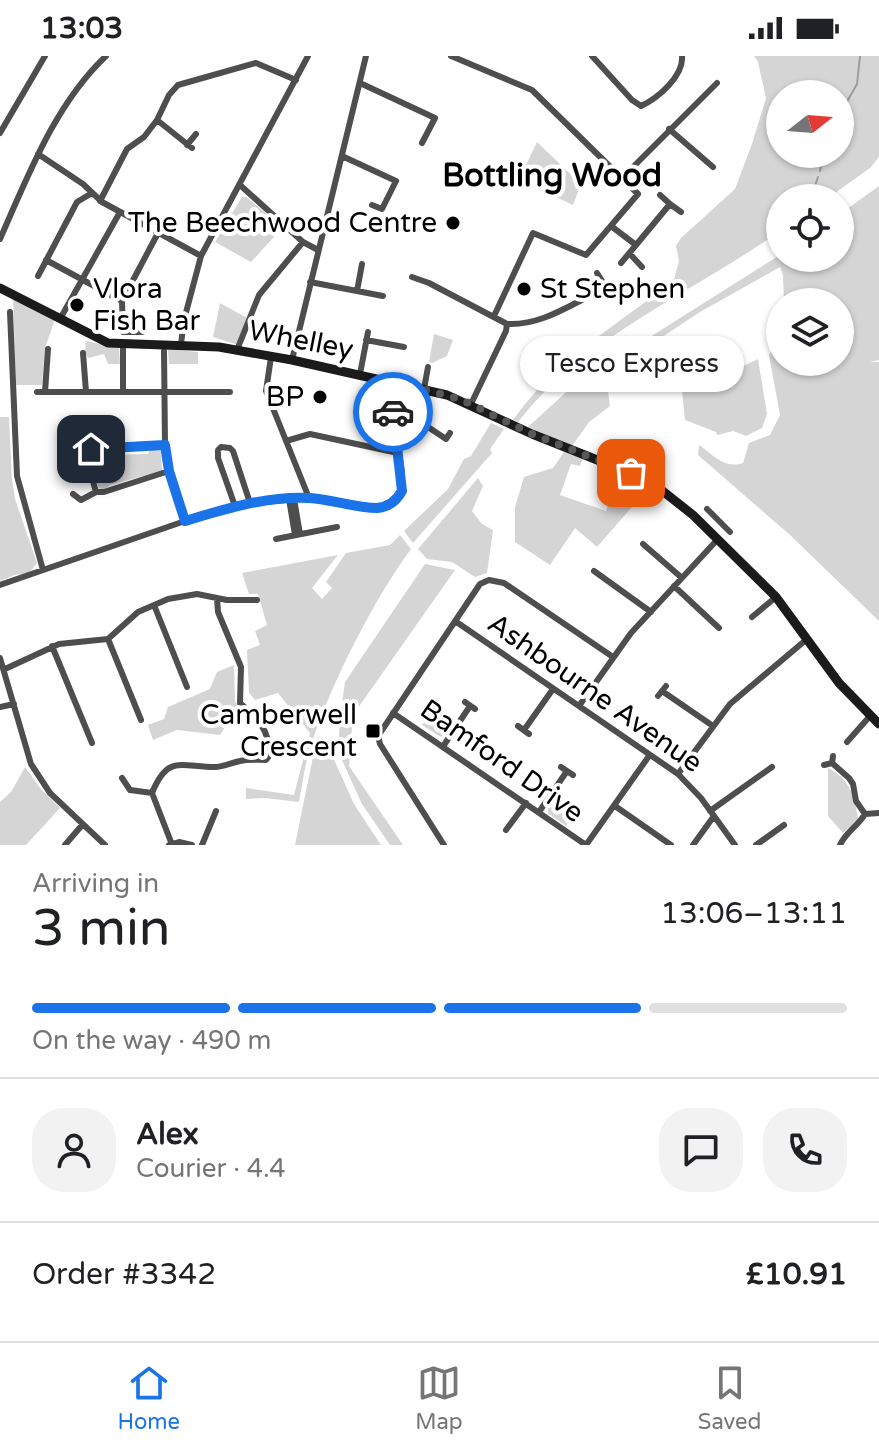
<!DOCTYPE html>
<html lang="en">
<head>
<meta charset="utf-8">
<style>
  :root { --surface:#fff; --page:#f2f2f2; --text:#202124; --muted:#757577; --line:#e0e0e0; --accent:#1a73e8 }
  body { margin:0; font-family:"Varela Round",sans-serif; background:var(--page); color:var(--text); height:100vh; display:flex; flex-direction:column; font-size:30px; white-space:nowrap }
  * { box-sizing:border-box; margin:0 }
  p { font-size:26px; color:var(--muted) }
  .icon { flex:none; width:44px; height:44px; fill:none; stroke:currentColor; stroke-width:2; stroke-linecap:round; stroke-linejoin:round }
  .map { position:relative; height:789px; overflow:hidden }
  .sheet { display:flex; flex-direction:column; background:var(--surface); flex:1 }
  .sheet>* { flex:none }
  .needle { width:52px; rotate:73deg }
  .tools { position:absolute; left:766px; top:24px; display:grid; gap:16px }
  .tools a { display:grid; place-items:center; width:88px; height:88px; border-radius:50%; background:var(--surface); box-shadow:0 2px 6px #0004; font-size:40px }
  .pin { position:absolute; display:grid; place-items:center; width:68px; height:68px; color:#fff; margin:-34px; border-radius:16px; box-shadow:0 4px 12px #0006 }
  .courier { position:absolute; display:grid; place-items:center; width:80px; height:80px; margin:-40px; border:6px solid #1a73e8; border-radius:50%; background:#fff; color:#222; box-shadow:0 2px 10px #0007 }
  .bubble { position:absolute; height:56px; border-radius:28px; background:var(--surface); box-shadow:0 2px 6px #0004; font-size:26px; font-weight:600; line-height:56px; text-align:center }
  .overview em { font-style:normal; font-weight:600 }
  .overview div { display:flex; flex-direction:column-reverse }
  .overview { display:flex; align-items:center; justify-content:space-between; height:136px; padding:0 32px }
  h1 { font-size:52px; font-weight:600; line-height:60px }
  .bar { display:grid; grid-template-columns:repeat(4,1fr); gap:12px 8px; align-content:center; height:96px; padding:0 32px }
  .bar i { height:10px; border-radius:6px; background:var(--line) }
  .bar .current { background:var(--accent) }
  .bar p { grid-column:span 4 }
  .line { display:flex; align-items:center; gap:20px; padding:0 32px; border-top:2px solid var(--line) }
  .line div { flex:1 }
  .round { display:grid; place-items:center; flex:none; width:84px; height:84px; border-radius:32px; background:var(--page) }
  .status { display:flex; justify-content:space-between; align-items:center; height:56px; padding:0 40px; background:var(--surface); direction:ltr }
  .status svg { height:22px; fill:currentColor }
  .menu { display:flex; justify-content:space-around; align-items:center; height:112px; border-top:2px solid var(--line); background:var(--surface); font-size:22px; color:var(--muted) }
  .menu a { display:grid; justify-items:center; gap:4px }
  .menu .current { color:var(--accent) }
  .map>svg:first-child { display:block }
</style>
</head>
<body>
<div class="status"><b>13:03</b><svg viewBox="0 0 49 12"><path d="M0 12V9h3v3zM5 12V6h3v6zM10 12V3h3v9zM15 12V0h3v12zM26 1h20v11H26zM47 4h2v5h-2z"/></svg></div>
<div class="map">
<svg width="879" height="789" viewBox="0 0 879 789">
  <rect width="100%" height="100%" fill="#fff"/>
  <path fill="#d5d5d5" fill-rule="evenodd" d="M 754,0 L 879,0 L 879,101 L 870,112 L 828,142 L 780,142 L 780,175 C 692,237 585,280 518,366 L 513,364 C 555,306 598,282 653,240 L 622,240 C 643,224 656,233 674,223 L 679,205 L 676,190 L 681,182 L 735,133 L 752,88 L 766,42 L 758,6 ZM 840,38 L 840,98 L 780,98 L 780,38 Z
    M 537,86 L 581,128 L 573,149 L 519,124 Z
    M 879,130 L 879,304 L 870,306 L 879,306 L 879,565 L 790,479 L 698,399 L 699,389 C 715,400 724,413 743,407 L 749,387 L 770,379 L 780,359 L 769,299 L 774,290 L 780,290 L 780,306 L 840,306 L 840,246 L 784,246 L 783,219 L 780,211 L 700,256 L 629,303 L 601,314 L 606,322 L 610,350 L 589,366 L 572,390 L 528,371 L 574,329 L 780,199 L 780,202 L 840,202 L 840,158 Z
    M 242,141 L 246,141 L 283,171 L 251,206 L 215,186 Z
    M 13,242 L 55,263 L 45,292 L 42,329 L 16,329 Z
    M 220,247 L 247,262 L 238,289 L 213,281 Z
    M 434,278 L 453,284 L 447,300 L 432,307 L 429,306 Z
    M 86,285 L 119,292 L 120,308 L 108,308 L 104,298 L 88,302 L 85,295 Z
    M 168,293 L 198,296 L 198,308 L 169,308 Z
    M 758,303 L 767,358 L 762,372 L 746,380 L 733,375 L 717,379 L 716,376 L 685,364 L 682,334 L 710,332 L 710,320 L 735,314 Z
    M 0,361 L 9,361 L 12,423 L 15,443 L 37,507 L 29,517 L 14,519 L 0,525 Z
    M 491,367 L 504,373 L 490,393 L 492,397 L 413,487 L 404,475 L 448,433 L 464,403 L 471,400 Z
    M 150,393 L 161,395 L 162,415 L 110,429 L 104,434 L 99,432 C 94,421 90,405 98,394 L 105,394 L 106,399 L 148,398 Z
    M 564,396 L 583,402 L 580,410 L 571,408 L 560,439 L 606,455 L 610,443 L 626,447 L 632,441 L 638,444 L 597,491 L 575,472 L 550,509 L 515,486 L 515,451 L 524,421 L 553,412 Z
    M 478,422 L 483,430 L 472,455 L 482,468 L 493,474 L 487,517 L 475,521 L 452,506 L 427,503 L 418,493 Z
    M 400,479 L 411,493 C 374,543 332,626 312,686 C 305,705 303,726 299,746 L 265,742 L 246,743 L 246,732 L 294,739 L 310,677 L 278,637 L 255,644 L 249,637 L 247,594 L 260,589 L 255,575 L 267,569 L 258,538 L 249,538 L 242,517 L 338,499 L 312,532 L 322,543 L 332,532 L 326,526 L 346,497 L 390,489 Z
    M 425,508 L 455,514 L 353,659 L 349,710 L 403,789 L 390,789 L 362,748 L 342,704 L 339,682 L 340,661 L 345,626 Z
    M 234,609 L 235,646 L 254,662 L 225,671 L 220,679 L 177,674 L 153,684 L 148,669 L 164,663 L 168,651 L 210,633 L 217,616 Z
    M 434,652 L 455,666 L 441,681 L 422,669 Z
    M 318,691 L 323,691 L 331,697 L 354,748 L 381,789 L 295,789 L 314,696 Z
    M 25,711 L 41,733 L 60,752 L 26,789 L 0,789 L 0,746 L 11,736 Z
    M 828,712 C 849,722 855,741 858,763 L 843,777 L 828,760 Z
    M 555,740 L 577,752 L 566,770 L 548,757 L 548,751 Z"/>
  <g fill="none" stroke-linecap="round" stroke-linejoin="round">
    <path stroke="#9c9c9c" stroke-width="2" d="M 840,58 L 857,28 L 860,0
      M 820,115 L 823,98
      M 811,142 L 818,121"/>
    <path stroke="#4e4e4e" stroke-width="6" d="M 451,0 L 532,34 L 638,138 L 586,199 L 533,177 L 494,260
      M 592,0 L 632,44 L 641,50 C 658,42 684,20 682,0
      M 360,27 L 435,62 L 422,87
      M 157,64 L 192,92
      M 669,73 L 713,111
      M 0,77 L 45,0
      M 187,89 L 196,78
      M 38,98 L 83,128 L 102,146 L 201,200
      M 342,100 L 396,125 L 382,153 L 372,149
      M 622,122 L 717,27
      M 240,129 L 303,186 L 318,194
      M 100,145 L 127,93 L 144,81 L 157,64 L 169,39 L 178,29 L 256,7 L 296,24
      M 670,148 L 681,156
      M 611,170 L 636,189 L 621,207
      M 0,183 C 28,120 55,48 106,0
      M 636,189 L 670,148 L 660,139
      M 630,198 L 642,211
      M 46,204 L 122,245
      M 597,217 L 609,236
      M 38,220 L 77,146 L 92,137
      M 412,221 L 429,227 L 507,268
      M 310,226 L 383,240
      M 357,235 L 362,208
      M 10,256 L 17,420 L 43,514
      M 60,263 L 120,156
      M 507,268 C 543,270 574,246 606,232
      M 142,276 L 123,276 L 122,245 L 158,177
      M 366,284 L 404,291
      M 123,288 L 123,336
      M 181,288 L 184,264 L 201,200 L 308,0
      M 237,294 L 259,239 L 303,186
      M 164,295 L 165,389 L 169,415 L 185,465
      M 83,297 L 86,336
      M 271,301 L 266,335 L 309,442
      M 292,304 L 366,0
      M 360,318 L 368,276
      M 424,333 L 428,311
      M 37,336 L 230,336
      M 45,336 L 48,293
      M 471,348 L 506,275 L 507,268
      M 394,372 L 422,367 L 446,383 L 450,377
      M 64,381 C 78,399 142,390 165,389
      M 286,385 L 310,378 L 398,397
      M 91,393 L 90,415 L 96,436
      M 73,438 L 81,444 L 96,436 L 104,436 L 169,415
      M 289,443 L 295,479
      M 294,443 L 300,478
      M 235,450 L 218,402 L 218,394 L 221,391 L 230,392 L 233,395 L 250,447
      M 707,453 L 730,476
      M 276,483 L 337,471
      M 643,488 L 682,522
      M 594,515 L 651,556
      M 0,529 L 185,465 L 250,447 L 309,442 L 376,452 C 423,446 392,389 392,359 C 393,349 397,338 399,327
      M 674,530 L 719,572
      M 154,549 L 187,631
      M 752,561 L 776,541
      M 455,565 L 678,718 L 701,742 L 735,789
      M 108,583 L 141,664
      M 52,590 L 92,687
      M 0,602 L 31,708 L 50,737 L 105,789
      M 5,613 L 59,588 L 108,583 L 138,556 L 168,543 L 197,538 L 227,544 L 257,544
      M 662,635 L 713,670
      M 658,640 L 666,630
      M 465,646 L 475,653
      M 579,650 L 631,577 L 718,483
      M 0,651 L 14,648
      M 393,657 L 586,789
      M 518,670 L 529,678
      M 524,674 L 553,633
      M 847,686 L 870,660
      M 444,689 L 470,650
      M 832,707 L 849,722 L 853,728 L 856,745 L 865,758 L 879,757
      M 824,709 L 832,707 L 833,700
      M 561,711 L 573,719
      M 678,718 L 730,648 L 807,583
      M 122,722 L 130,734 L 152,737
      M 615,750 L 671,789
      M 710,755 L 772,711
      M 539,756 L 567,715
      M 506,774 L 526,747
      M 171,786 L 152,737 C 168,698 181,711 215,711 C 223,711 231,707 240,705 C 248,703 257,704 266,704 L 270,699 C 269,673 258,663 240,647 L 241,611 L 218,556 L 217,542
      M 65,789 L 83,768
      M 169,789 L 179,786 L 192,789
      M 202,789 L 216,755
      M 444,789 L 380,688 L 378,680 L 480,528 L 489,524 L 504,527 L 613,601
      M 586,789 L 649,700
      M 693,789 L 714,760
      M 756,789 L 784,769
      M 840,789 C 846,776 858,770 865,758"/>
    <path stroke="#1b1b1b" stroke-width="9" d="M 0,232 L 108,287 L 219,291 L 292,304 L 447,339 L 532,378 L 650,425 L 693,459 L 776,541 L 839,627 L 879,668"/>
  </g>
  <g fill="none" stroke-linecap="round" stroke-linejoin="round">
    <path stroke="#595959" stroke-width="8" stroke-dasharray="0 14.4" d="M 393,356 L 399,327 L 460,343 L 532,378 L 631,417"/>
    <path stroke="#1a73e8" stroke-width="10" d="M 91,393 L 165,389 L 169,415 L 185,465 C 225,453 266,440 309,442 C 331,443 355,452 377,452 C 389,451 397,444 402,435 L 393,356"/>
  </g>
  <g fill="#000" stroke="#fff" stroke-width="3">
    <circle cx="453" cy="167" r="8"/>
    <circle cx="524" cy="233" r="8"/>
    <circle cx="77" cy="249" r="8"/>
    <circle cx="320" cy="341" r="8"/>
    <rect x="365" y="667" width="16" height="16" rx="4"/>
  </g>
  <g text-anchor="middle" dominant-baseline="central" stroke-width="8" stroke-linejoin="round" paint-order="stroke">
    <g font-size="28" fill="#000" stroke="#fff" text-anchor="end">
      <text x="437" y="167">The Beechwood Centre</text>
      <text x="93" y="233" text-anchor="start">Vlora<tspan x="93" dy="32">Fish Bar</tspan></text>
      <text x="540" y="233" text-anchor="start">St Stephen</text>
      <text x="304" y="341">BP</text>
      <text x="357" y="659">Camberwell<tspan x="357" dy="32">Crescent</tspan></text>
    </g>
    <g font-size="28" fill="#000" stroke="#fff">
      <text transform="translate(301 284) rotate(11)">Whelley</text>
      <text transform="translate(595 637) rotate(35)">Ashbourne Avenue</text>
      <text transform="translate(502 705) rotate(35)">Bamford Drive</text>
    </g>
    <g font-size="32" font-weight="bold" fill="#000" stroke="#fff">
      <text x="552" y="120">Bottling Wood</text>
    </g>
  </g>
</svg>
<div class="tools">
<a><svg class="needle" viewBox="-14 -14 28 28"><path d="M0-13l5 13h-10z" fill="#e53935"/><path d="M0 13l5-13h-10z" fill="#757577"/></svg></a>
<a><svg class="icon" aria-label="locate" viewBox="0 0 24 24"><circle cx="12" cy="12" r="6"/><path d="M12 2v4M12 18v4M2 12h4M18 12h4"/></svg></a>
<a><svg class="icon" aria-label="layers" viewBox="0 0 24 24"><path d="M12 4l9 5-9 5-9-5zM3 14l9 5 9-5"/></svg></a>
</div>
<div class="pin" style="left:631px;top:417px;background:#ea580c"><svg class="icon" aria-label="bag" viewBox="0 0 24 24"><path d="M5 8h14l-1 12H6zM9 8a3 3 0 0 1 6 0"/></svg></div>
<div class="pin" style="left:91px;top:393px;background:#1f2937"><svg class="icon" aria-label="home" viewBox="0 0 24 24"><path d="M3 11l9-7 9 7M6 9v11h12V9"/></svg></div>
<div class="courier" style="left:393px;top:356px"><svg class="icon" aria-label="car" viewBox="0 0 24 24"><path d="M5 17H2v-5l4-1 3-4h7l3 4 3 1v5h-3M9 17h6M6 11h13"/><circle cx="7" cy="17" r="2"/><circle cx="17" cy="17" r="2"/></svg></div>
<div class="bubble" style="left:520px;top:280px;width:224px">Tesco Express</div>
</div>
<section class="sheet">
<div class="overview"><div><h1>3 min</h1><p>Arriving in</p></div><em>13:06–13:11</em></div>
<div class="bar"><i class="current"></i><i class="current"></i><i class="current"></i><i></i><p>On the way · 490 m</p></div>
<div class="line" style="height:144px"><a class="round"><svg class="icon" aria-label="person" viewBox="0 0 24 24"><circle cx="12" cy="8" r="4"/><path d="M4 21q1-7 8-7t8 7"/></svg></a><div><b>Alex</b><p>Courier · 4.4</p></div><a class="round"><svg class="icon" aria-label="chat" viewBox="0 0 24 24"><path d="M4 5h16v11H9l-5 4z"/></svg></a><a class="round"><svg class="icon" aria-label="phone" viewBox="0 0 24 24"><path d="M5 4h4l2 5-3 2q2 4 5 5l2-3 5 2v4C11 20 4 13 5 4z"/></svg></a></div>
<div class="line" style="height:104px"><div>Order #3342</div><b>£10.91</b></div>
</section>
<nav class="menu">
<a class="current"><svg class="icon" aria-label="home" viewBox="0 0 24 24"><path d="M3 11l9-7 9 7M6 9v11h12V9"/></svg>Home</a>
<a><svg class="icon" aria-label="map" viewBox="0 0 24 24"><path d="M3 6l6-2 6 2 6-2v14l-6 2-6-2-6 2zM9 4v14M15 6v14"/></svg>Map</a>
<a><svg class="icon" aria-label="saved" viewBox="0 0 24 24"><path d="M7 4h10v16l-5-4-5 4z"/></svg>Saved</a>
</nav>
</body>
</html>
